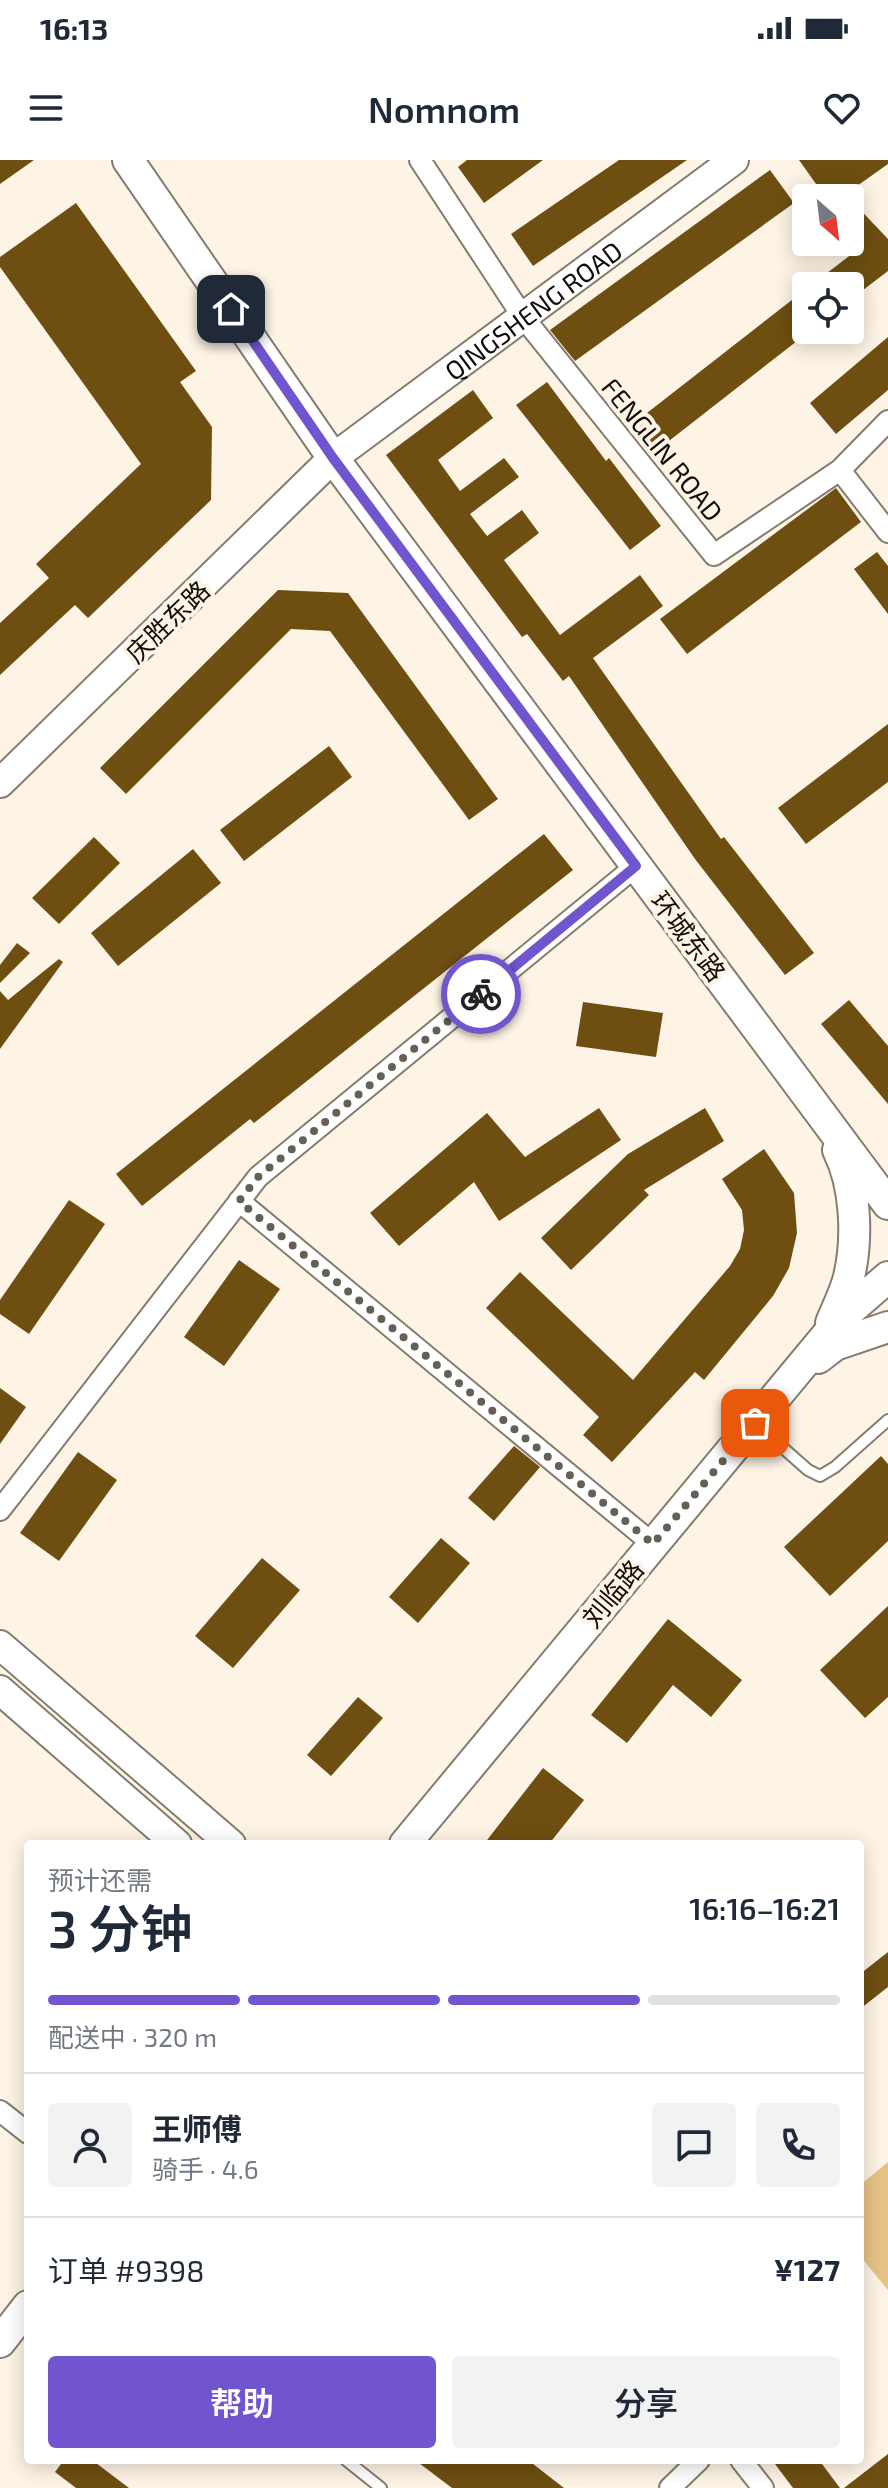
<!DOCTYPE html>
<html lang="zh">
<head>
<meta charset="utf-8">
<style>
  :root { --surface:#fff; --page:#f2f2f3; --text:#1f2937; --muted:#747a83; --line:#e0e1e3; --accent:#7155cf }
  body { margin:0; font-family:"Exo 2","Noto Sans SC",sans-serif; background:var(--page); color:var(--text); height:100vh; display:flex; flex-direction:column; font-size:30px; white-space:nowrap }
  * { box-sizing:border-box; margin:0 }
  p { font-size:26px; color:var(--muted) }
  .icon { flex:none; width:44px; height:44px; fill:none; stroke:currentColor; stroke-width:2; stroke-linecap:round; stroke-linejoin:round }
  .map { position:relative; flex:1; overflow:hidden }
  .panel { position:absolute; left:24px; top:1680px; width:840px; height:624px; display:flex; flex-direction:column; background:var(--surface); border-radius:8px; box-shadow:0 4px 20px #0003 }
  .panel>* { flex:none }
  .needle { width:52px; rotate:152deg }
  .controls { position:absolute; left:792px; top:24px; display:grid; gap:16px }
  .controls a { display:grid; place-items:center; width:72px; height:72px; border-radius:8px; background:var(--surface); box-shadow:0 4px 20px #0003; font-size:40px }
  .pin { position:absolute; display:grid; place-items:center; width:68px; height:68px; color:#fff; margin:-34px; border-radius:16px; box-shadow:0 4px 12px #0006 }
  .courier { position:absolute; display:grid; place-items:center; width:80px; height:80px; margin:-40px; border:6px solid #7155cf; border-radius:50%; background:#fff; color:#222; box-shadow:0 2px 10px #0007 }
  .headline em { font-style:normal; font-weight:600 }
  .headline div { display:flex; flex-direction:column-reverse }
  .headline { display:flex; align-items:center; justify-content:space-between; height:136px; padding:0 24px }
  h1 { font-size:52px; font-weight:600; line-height:60px }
  .bar { display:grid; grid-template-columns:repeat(4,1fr); gap:12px 8px; align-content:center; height:96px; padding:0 24px }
  .bar i { height:10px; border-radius:6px; background:var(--line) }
  .bar .active { background:var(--accent) }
  .bar p { grid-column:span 4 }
  .line { display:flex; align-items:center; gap:20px; padding:0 24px; border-top:2px solid var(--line) }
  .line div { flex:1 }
  .round { display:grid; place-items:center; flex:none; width:84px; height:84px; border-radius:8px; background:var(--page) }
  .primary-button { display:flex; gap:16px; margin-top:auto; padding:16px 24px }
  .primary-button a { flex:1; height:92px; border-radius:8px; background:var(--accent); color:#fff; font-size:32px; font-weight:600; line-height:92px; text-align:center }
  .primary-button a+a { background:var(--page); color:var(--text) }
  .status { display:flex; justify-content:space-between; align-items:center; height:56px; padding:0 40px; background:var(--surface); direction:ltr }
  .status svg { height:22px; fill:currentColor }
  header { display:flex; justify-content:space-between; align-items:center; height:104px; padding:0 24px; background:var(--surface); font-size:36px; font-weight:600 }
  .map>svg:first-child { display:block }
</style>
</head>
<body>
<div class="status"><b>16:13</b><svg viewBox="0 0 49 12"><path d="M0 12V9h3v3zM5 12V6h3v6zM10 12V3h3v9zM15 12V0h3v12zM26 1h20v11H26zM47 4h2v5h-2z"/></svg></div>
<header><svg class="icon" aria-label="menu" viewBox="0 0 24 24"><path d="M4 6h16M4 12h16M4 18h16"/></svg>Nomnom<svg class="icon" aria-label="heart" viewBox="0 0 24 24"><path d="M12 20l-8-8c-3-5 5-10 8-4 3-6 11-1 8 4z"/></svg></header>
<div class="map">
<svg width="888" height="2328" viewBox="0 0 888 2328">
  <rect width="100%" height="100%" fill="#fdf4e5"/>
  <path fill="#e6c286" d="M 888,2002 L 888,2130 L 860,2096 L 860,2025 Z"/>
  <path fill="#6e4f11" d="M 0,0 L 34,0 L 0,24 Z
    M 467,0 L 543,0 L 484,43 L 458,7 Z
    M 619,0 L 687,0 L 533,106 L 511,74 Z
    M 799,0 L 888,0 L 888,4 L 840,38 L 826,38 Z
    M 770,10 L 794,43 L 575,201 L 550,170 Z
    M 850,39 L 888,79 L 888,111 L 850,140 L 850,126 L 810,126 L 861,87 L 850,75 Z
    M 76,43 L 196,211 L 180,222 L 212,267 L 211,340 L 88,458 L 75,445 L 0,515 L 0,463 L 49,418 L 36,404 L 141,304 L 0,107 L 0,97 Z
    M 806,129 L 806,174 L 651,295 L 629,267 Z
    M 888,177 L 888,230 L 836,274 L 810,243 Z
    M 547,222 L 606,301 L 609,298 L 661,366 L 630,390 L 516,245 Z
    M 473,230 L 493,258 L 438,300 L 460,331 L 504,298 L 519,317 L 470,354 L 487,376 L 522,350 L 539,373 L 504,400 L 560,475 L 640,415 L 663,446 L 593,498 L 721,679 L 724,677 L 814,793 L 785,815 L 695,699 L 569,516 L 563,521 L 527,474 L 522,477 L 386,295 Z
    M 836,328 L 861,362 L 687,494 L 660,459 Z
    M 877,392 L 888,406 L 888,454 L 854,409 Z
    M 278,430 L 348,433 L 498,639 L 469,660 L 330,471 L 291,469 L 126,634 L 100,608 Z
    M 888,564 L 888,622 L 806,684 L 778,648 Z
    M 329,586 L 352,617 L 244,701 L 220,670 Z
    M 544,674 L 573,710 L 254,963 L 250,959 L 142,1046 L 116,1014 Z
    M 94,677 L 120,703 L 59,764 L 32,738 Z
    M 193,689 L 221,723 L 118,806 L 91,773 Z
    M 17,783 L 30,793 L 0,823 L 0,805 Z
    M 59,799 L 63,802 L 0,889 L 0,831 L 8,840 Z
    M 849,840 L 888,886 L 888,944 L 821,864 Z
    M 583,842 L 663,853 L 656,897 L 576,886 Z
    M 599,948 L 621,980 L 499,1061 L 474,1022 L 399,1086 L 370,1053 L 487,953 L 525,997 Z
    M 705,948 L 724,981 L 644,1030 L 649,1035 L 571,1110 L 541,1078 L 628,994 Z
    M 764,989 L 794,1033 L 797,1073 L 789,1108 L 773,1136 L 704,1220 L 695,1212 L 612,1302 L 583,1275 L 599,1257 L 486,1148 L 520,1112 L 633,1220 L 730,1106 L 740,1089 L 744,1070 L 742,1050 L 722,1019 Z
    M 69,1040 L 105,1064 L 29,1174 L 0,1154 L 0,1140 Z
    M 239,1100 L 280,1129 L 224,1206 L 184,1177 Z
    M 0,1228 L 26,1247 L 0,1284 Z
    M 514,1286 L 540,1307 L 494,1361 L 468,1338 Z
    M 78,1292 L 117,1320 L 59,1401 L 20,1373 Z
    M 881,1296 L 888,1304 L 888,1381 L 830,1436 L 784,1387 Z
    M 441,1378 L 470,1403 L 418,1463 L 389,1437 Z
    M 262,1398 L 300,1430 L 233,1508 L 195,1476 Z
    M 888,1446 L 888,1537 L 865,1558 L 820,1510 Z
    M 668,1459 L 742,1520 L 711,1557 L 673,1525 L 627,1583 L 591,1555 Z
    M 358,1537 L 383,1558 L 331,1616 L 307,1595 Z
    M 543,1608 L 584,1640 L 549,1684 L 484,1684 Z
    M 888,1792 L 888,1827 L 860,1849 L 860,1814 Z
    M 888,2294 L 888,2328 L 844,2328 Z
    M 64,2300 L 92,2300 L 129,2328 L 76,2328 L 55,2312 Z
    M 415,2300 L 528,2300 L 564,2328 L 452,2328 Z
    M 772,2300 L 819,2300 L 840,2328 L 793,2328 Z"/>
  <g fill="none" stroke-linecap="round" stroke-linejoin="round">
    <defs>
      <path id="service" d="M 756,1264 L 808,1310 L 820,1316 L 835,1307 L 888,1260
        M 346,2300 L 381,2328"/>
      <path id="minor" d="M 420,0 L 523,157 L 714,395 L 840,310 L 888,261
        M 840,310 L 888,372
        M 239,1041 L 653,1384
        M 0,1350 L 258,1017 L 636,706
        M 0,1951 L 28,1973
        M 741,2300 L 763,2328
        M 670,2328 L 699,2300"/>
      <g id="secondary">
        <path id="s1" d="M 0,623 L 333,298 L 734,0"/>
        <path d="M 0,1485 L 231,1684"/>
        <path d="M 0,1530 L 177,1684"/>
      </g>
      <path id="primary" d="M 128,0 L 333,298 L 888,1044
        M 831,1163 C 837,1148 845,1133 849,1117 C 858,1078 856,1026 838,990
        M 818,1198 L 835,1185 L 888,1167
        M 405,1684 L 842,1157 L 888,1117
        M 0,2182 L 28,2146"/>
    </defs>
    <use href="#service" stroke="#847c6f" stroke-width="14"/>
    <use href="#minor" stroke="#847c6f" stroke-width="24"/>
    <use href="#secondary" stroke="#847c6f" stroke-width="32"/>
    <use href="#primary" stroke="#847c6f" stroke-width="34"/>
    <use href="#service" stroke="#fff" stroke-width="10"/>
    <use href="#minor" stroke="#fff" stroke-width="20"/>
    <use href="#secondary" stroke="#fff" stroke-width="28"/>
    <use href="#primary" stroke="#fff" stroke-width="30"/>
  </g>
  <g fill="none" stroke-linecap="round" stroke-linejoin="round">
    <path stroke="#645f57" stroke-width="8" stroke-dasharray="0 14.4" d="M 481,834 L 258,1017 L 239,1041 L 653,1384 L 755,1263"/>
    <path stroke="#7155cf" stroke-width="10" d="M 231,149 L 333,298 L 636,706 L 481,834"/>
  </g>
  <g text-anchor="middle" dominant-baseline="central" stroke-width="8" stroke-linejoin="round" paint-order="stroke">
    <g font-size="26" fill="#120f0a" stroke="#fdf4e5">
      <text stroke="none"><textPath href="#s1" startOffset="714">QINGSHENG ROAD</textPath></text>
      <text transform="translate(663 289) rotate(51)">FENGLIN ROAD</text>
      <text transform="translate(167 461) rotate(-44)">庆胜东路</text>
      <text transform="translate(689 776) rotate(53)">环城东路</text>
      <text transform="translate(612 1433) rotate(-50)">刘临路</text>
    </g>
  </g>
</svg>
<div class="controls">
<a><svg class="needle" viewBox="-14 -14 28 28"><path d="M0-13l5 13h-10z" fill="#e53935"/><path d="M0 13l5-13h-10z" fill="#747a83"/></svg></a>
<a><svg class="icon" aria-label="locate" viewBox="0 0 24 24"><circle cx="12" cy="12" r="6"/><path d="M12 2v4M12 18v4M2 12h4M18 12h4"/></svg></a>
</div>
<div class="pin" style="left:755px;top:1263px;background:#ea580c"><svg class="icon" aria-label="bag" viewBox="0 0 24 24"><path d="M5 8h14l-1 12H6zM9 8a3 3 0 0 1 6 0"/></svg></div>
<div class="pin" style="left:231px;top:149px;background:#1f2937"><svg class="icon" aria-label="home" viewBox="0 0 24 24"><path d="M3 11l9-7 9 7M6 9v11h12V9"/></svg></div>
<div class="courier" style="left:481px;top:834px"><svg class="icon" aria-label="bike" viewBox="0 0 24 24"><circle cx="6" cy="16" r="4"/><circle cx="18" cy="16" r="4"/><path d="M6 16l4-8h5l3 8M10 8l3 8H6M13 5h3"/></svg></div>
<section class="panel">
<div class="headline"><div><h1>3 分钟</h1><p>预计还需</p></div><em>16:16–16:21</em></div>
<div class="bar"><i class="active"></i><i class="active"></i><i class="active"></i><i></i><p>配送中 · 320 m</p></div>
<div class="line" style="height:144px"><a class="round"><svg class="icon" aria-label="person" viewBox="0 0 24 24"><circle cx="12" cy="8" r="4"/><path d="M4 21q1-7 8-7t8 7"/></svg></a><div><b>王师傅</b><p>骑手 · 4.6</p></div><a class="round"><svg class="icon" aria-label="chat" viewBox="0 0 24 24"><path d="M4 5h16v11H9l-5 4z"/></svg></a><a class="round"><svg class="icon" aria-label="phone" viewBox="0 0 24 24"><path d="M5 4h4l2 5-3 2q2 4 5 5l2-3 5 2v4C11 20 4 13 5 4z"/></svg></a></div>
<div class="line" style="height:104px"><div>订单 #9398</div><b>¥127</b></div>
<div class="primary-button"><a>帮助</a><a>分享</a></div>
</section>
</div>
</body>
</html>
